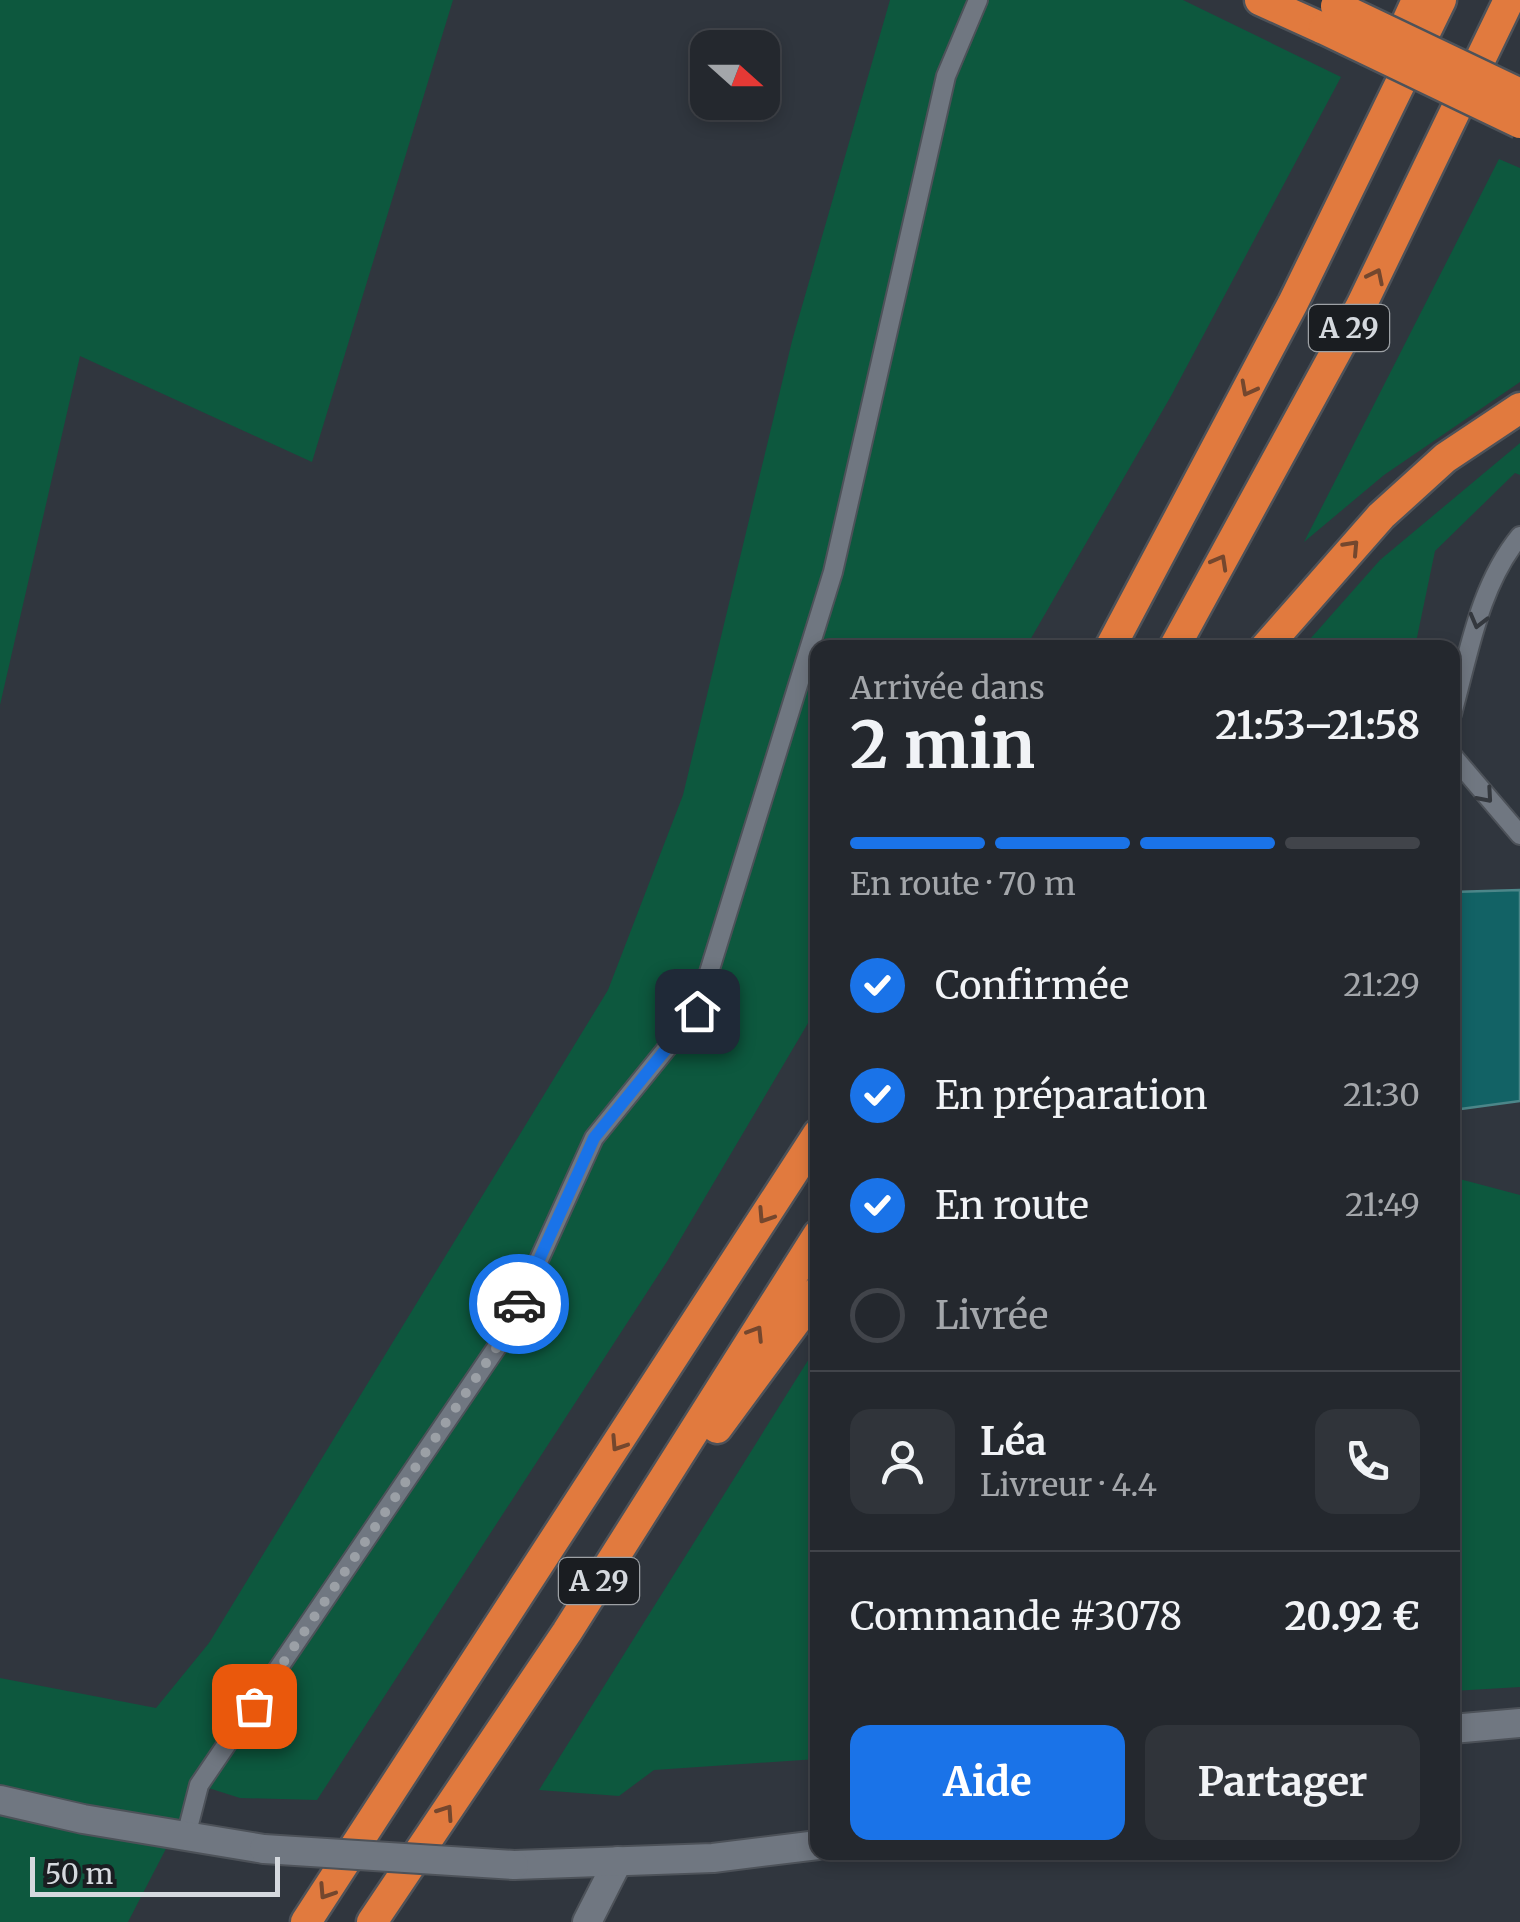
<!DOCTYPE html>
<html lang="fr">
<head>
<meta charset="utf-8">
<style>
  :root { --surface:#24282e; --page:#30343a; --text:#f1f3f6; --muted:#a3a6aa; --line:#41444a; --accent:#1a73e8 }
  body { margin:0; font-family:Merriweather,serif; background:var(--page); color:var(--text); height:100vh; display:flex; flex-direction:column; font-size:38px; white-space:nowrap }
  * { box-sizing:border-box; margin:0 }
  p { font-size:32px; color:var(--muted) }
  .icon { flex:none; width:55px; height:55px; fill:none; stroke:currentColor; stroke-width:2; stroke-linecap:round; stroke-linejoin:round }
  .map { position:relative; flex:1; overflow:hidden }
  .side { position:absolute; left:810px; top:640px; width:650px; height:1220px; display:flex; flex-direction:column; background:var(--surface); border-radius:20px; box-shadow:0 5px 15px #0003,0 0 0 2px var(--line) }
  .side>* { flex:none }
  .needle { width:65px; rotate:111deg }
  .controls { position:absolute; left:690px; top:30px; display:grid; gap:20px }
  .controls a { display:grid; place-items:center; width:90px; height:90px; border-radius:20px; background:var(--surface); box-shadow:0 5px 15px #0003,0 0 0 2px var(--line); font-size:50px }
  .scale { position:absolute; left:30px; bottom:25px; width:250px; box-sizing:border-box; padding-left:10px; border:5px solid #d5d9de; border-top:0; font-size:28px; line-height:35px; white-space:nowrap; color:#d5d9de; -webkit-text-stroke:8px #1a1d21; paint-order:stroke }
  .pin { position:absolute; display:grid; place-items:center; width:85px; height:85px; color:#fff; margin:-42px; border-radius:20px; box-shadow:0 5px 15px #0006 }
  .courier { position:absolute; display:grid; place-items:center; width:100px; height:100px; margin:-50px; border:8px solid #1a73e8; border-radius:50%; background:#fff; color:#222; box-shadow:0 2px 12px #0007 }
  .head em { font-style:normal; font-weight:700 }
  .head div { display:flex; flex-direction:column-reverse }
  .head { display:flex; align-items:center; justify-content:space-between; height:170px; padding:0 40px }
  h1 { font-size:65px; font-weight:700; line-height:75px }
  .bar { display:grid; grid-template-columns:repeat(4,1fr); gap:15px 10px; align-content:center; height:120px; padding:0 40px }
  .bar i { height:12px; border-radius:8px; background:var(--line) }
  .bar .selected { background:var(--accent) }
  .bar p { grid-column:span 4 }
  .line { display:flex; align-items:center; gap:25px; padding:0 40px; border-top:2px solid var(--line) }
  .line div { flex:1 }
  .round { display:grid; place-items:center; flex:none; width:105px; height:105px; border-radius:20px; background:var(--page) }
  ol { padding:0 40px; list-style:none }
  li { display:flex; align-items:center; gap:30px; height:110px }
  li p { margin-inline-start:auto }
  li .icon { padding:10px; border-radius:50%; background:var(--accent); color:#fff; stroke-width:4 }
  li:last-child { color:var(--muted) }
  li i { width:55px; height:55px; border:5px solid var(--line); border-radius:50% }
  .action { display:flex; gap:20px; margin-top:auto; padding:20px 40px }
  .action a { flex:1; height:115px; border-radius:20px; background:var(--accent); color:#fff; font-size:40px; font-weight:700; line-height:115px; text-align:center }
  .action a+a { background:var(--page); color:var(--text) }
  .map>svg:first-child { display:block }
</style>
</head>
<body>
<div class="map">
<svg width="1520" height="1922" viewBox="0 0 1520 1922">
  <rect width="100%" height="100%" fill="#30363e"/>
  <path fill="#0d583e" d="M 0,0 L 453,0 L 312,462 L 80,356 L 0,705 Z
    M 890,0 L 1183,0 L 1341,77 L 1171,396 L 1026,647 L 818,648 L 817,1008 L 668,1260 L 317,1800 L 240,1798 L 199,1785 L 128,1922 L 0,1922 L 0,1678 L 156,1708 L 209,1643 L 608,990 L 683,795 L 792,341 Z
    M 1499,159 L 1520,168 L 1520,382 L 1384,475 L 1304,542 Z
    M 1520,443 L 1520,475 L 1515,473 L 1435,551 L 1415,647 L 1303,647 L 1380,560 Z
    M 1452,1177 L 1520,1195 L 1520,1687 L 1453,1691 Z
    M 817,1346 L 817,1759 L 654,1770 L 619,1796 L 539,1790 Z"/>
  <path fill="#126265" stroke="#4c8689" stroke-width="2.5" d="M 1520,890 L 1520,1101 L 1453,1110 L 1453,892 Z"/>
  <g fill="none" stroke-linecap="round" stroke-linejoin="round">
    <defs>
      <path id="service" d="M 1452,714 C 1469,653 1479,586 1520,536
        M 1452,755 L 1520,835
        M 186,1836 L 199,1785 L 505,1335 L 594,1138 L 697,1011 L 833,572 L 946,76 L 978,0"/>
      <path id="minor" d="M 587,1922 L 618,1861"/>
      <path id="secondary" d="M 1452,1729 L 1520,1723
        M 0,1800 L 83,1819 L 264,1849
        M 514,1865 L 713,1858 L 818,1845"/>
      <path id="motorway" d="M 1260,0 L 1324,29
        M 1390,59 L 1417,0
        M 1110,648 L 1293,303 L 1441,0
        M 1174,648 L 1361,306 L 1509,0
        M 1265,648 L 1381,516 L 1445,458 L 1520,408
        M 717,1428 L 818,1291
        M 306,1922 L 818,1134
        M 372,1922 L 567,1632 L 818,1235"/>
    </defs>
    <use href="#service" stroke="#4d5259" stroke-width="22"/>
    <use href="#minor" stroke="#4d5259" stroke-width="32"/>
    <use href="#secondary" stroke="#4d5259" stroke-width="32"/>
    <use href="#motorway" stroke="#4d5259" stroke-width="35"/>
    <use href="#service" stroke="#707781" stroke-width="18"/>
    <use href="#minor" stroke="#707781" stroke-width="28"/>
    <use href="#secondary" stroke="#707781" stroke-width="28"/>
    <use href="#motorway" stroke="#e17a3e" stroke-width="30"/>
    <defs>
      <path id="secondary-bridge" d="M 264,1849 L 514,1865"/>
      <path id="motorway-bridge" d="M 1336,6 L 1520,94
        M 1324,29 L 1520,123"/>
    </defs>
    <use href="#secondary-bridge" stroke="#4d5259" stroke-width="32" stroke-linecap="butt"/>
    <use href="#motorway-bridge" stroke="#4d5259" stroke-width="35" stroke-linecap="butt"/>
    <use href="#secondary-bridge" stroke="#707781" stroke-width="28"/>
    <use href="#motorway-bridge" stroke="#e17a3e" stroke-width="30"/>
  </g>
  <defs><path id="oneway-chevron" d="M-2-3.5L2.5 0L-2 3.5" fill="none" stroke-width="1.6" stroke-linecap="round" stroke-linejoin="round" transform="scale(2.5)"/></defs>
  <g stroke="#74472e">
    <use href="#oneway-chevron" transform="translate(1376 276) rotate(-64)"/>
    <use href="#oneway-chevron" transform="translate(1248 389) rotate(118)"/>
    <use href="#oneway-chevron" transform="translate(1352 547) rotate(-47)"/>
    <use href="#oneway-chevron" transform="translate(1220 562) rotate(-61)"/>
    <use href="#oneway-chevron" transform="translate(765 1216) rotate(123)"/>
    <use href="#oneway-chevron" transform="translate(756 1333) rotate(-58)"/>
    <use href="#oneway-chevron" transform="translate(618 1444) rotate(123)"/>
    <use href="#oneway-chevron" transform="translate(446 1812) rotate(-56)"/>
    <use href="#oneway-chevron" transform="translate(326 1892) rotate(123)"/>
  </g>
  <g stroke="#34383e">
    <use href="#oneway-chevron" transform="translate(1478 621) rotate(105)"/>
    <use href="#oneway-chevron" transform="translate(1486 796) rotate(49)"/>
  </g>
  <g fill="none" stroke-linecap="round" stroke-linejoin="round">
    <path stroke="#9ba0a6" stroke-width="10" stroke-dasharray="0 18" d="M 254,1706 L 505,1335 L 519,1304"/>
    <path stroke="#1a73e8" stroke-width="12" d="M 519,1304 L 594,1138 L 697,1011"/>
  </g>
  <g text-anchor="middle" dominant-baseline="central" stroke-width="10" stroke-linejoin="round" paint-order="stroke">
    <g fill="#1a1d21" stroke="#9da1a5" stroke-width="2.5">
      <rect x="1309" y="305" width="80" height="46" rx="8"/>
      <rect x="559" y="1558" width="80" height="46" rx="8"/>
    </g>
    <g font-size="28" font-weight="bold" fill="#d5d9de">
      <text x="1349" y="328">A 29</text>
      <text x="599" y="1581">A 29</text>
    </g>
  </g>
</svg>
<div class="controls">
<a><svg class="needle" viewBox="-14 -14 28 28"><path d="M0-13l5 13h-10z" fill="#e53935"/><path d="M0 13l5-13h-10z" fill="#a3a6aa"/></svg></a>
</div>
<div class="scale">50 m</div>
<div class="pin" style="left:254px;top:1706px;background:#ea580c"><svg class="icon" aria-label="bag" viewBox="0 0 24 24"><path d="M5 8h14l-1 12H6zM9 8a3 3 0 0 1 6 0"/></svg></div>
<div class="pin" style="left:697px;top:1011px;background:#1f2937"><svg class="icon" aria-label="home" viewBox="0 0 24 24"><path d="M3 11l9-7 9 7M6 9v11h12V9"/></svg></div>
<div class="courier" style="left:519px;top:1304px"><svg class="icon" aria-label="car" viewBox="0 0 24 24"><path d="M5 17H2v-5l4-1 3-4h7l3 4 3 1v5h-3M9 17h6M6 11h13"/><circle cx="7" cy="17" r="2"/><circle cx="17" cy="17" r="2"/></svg></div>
<section class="side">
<div class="head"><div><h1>2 min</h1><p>Arrivée dans</p></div><em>21:53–21:58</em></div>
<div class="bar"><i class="selected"></i><i class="selected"></i><i class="selected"></i><i></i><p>En route · 70 m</p></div>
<ol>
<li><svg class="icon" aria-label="check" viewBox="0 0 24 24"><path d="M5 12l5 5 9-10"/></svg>Confirmée<p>21:29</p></li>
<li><svg class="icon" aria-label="check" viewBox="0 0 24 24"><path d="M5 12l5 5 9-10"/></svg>En préparation<p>21:30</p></li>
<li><svg class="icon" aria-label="check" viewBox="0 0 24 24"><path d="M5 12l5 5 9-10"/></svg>En route<p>21:49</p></li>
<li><i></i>Livrée</li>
</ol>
<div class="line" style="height:180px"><a class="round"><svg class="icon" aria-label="person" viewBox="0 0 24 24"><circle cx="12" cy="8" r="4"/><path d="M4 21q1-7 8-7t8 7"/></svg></a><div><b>Léa</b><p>Livreur · 4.4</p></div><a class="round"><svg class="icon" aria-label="phone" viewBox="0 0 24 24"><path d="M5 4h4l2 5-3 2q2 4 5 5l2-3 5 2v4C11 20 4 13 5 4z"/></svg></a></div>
<div class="line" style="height:130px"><div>Commande #3078</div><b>20.92 €</b></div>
<div class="action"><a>Aide</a><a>Partager</a></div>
</section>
</div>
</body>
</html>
